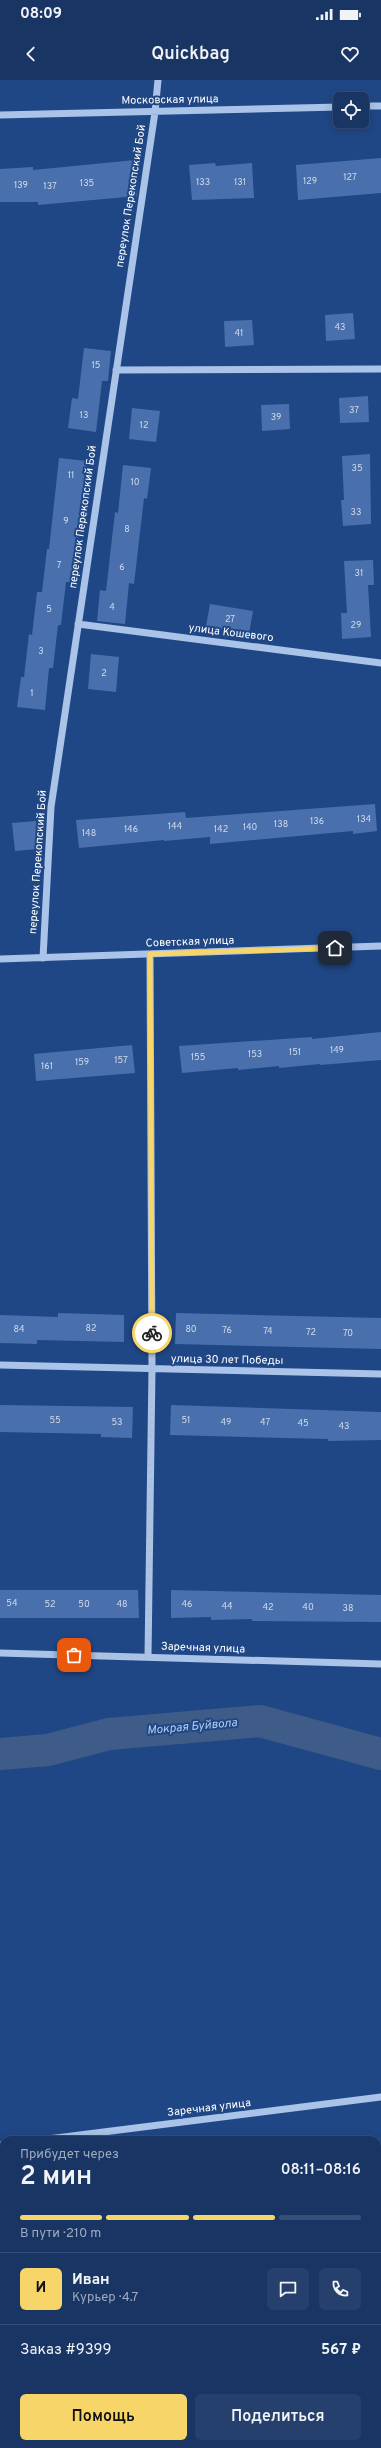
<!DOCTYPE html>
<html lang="ru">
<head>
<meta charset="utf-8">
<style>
  :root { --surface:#183564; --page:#25406d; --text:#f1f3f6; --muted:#9fabbf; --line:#365078; --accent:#f7d569 }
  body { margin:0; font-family:Overpass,sans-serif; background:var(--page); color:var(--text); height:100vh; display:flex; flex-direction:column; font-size:15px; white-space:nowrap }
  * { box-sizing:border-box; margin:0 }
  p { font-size:13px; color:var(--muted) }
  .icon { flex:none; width:22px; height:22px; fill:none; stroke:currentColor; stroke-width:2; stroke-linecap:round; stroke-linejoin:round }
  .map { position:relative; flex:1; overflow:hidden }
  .side { position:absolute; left:0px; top:2056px; width:381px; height:312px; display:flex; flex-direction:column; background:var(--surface); border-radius:12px 12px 0 0; box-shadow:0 2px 10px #0003,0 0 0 1px var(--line) }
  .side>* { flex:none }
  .controls { position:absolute; left:333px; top:12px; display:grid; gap:8px }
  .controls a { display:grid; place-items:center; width:36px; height:36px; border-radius:6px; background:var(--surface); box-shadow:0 2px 10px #0003,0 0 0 1px var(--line); font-size:20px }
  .pin { position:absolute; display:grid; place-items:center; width:34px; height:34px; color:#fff; margin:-17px; border-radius:8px; box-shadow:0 2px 6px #0006 }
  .courier { position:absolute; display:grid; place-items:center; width:40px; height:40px; margin:-20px; border:3px solid #f7d569; border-radius:50%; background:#fff; color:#222; box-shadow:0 1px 5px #0007 }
  .summary em { font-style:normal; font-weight:600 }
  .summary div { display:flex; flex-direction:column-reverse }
  .summary { display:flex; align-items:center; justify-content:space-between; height:68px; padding:0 20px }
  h1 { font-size:26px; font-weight:600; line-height:30px }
  .bar { display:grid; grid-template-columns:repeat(4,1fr); gap:6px 4px; align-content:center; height:48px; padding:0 20px }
  .bar i { height:5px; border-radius:3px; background:var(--line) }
  .bar .active { background:var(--accent) }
  .bar p { grid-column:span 4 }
  .line { display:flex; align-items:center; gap:10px; padding:0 20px; border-top:1px solid var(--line) }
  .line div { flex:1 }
  .round { display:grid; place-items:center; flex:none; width:42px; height:42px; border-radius:6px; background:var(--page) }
  .button { display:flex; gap:8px; margin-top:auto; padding:8px 20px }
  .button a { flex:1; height:46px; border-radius:6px; background:var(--accent); color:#111; font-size:16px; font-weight:600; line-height:46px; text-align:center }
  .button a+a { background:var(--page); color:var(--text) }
  .status { display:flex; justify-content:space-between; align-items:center; height:28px; padding:0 20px; background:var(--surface); direction:ltr }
  .status svg { height:11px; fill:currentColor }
  header { display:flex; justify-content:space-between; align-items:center; height:52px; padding:0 20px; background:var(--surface); font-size:18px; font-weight:600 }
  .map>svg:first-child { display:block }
</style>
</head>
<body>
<div class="status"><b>08:09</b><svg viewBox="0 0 49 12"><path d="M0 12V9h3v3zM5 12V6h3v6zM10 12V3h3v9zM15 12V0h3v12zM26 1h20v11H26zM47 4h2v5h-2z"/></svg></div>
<header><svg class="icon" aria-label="back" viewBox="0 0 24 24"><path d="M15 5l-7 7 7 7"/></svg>Quickbag<svg class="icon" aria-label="heart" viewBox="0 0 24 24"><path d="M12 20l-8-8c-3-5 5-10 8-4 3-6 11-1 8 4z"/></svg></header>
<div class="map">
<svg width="381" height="2368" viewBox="0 0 381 2368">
  <rect width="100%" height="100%" fill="#204785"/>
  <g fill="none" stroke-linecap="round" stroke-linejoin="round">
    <path stroke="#3f5c89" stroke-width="32" d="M 0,1674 L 48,1670 L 109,1654 L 260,1641 L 381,1674"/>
  </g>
  <path fill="#4970ad" d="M 381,78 L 381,113 L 298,120 L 296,85 Z
    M 135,80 L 137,116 L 38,125 L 38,122 L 0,122 L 0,89 L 33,87 L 33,90 Z
    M 215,83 L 216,86 L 252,83 L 254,118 L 192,120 L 189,85 Z
    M 353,233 L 355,259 L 326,261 L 325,235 Z
    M 252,240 L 254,265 L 225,267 L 224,241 Z
    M 84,268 L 111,271 L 108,301 L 102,301 L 96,352 L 68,348 L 72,318 L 78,319 Z
    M 368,316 L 369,342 L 340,343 L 339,318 Z
    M 289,324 L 290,349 L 262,351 L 261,325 Z
    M 132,328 L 160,331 L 156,362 L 129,359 Z
    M 370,374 L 371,444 L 343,446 L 341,420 L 344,420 L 342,376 Z
    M 59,378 L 87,381 L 78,458 L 76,457 L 71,502 L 66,502 L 61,545 L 58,545 L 53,588 L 49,588 L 45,630 L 17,627 L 21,597 L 24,597 L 29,554 L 32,555 L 37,512 L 42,512 L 47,469 L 49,469 Z
    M 123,385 L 151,388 L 147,419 L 144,418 L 134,504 L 129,503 L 125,544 L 97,541 L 100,510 L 106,511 L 115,432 L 118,433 Z
    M 373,480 L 374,505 L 368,505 L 371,557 L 342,559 L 341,533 L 347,533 L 344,481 Z
    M 210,524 L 253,531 L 249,554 L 206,546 Z
    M 91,574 L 119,577 L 116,612 L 88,609 Z
    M 375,724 L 377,751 L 353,754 L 353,751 L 210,764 L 210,757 L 164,761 L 164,760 L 79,768 L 76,740 L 185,732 L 186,738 Z
    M 36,741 L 38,769 L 15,771 L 12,743 Z
    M 381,952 L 381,980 L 320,985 L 320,984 L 279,988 L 279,986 L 238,990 L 238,988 L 182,993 L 179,966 L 312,957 L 312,959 Z
    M 132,965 L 135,993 L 36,1001 L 34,974 Z
    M 58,1233 L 124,1235 L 124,1262 L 37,1260 L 37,1264 L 0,1263 L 0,1235 L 58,1237 Z
    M 176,1233 L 381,1238 L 381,1269 L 175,1264 Z
    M 0,1325 L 133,1327 L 132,1358 L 101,1357 L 101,1354 L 0,1352 Z
    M 171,1325 L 381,1332 L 381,1360 L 328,1361 L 328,1359 L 170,1355 Z
    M 0,1510 L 138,1510 L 139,1538 L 0,1538 Z
    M 171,1510 L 381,1515 L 381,1542 L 252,1541 L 252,1539 L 211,1540 L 211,1537 L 171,1538 Z"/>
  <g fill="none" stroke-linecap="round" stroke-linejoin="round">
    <path stroke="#a9c3e9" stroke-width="7" d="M 362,26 L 381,26
      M 0,35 L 340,27
      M 116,290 L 381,289
      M 78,544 L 381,583
      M 43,878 L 51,727 L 155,32 L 158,0
      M 0,879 L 381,866
      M 0,1285 L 381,1294
      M 0,1573 L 381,1584
      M 148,1577 L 152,1289 L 150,874
      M 40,2060 L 381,2017
      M 0,2065 L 4,2065"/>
  </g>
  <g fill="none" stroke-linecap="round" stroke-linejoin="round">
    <path stroke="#b1bfd4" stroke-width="4" stroke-dasharray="0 7.2" d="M 74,1575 L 148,1577 L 152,1253"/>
    <path stroke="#f7d569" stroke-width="5" d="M 152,1253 L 150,874 L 335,868"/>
  </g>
  <g text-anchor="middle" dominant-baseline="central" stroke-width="4" stroke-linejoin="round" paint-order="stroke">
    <g font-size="9" fill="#d2dbea">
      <text x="350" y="97">127</text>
      <text x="310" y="101">129</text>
      <text x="203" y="102">133</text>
      <text x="240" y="102">131</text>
      <text x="87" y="103">135</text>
      <text x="21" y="105">139</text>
      <text x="50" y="106">137</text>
      <text x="340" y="247">43</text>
      <text x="239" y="253">41</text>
      <text x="96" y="285">15</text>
      <text x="354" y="330">37</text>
      <text x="84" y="335">13</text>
      <text x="276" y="337">39</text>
      <text x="144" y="345">12</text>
      <text x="357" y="388">35</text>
      <text x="71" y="395">11</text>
      <text x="135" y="402">10</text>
      <text x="356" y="432">33</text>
      <text x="66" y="441">9</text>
      <text x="127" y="449">8</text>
      <text x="59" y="485">7</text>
      <text x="122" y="487">6</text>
      <text x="359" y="493">31</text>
      <text x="112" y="527">4</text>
      <text x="49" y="529">5</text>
      <text x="230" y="539">27</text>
      <text x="356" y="545">29</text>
      <text x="41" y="571">3</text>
      <text x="104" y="593">2</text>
      <text x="32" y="613">1</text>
      <text x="364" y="739">134</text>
      <text x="317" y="741">136</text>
      <text x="281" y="744">138</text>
      <text x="175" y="746">144</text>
      <text x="250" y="747">140</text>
      <text x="131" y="749">146</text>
      <text x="221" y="749">142</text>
      <text x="89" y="753">148</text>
      <text x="337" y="970">149</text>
      <text x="295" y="972">151</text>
      <text x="255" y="974">153</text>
      <text x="198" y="977">155</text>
      <text x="121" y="980">157</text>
      <text x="82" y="982">159</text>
      <text x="47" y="986">161</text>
      <text x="91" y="1248">82</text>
      <text x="19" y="1249">84</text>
      <text x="191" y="1249">80</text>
      <text x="227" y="1250">76</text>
      <text x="268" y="1251">74</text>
      <text x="311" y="1252">72</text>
      <text x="348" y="1253">70</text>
      <text x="55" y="1340">55</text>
      <text x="186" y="1340">51</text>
      <text x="117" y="1342">53</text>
      <text x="226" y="1342">49</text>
      <text x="265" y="1342">47</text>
      <text x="303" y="1343">45</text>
      <text x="344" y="1346">43</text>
      <text x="12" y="1523">54</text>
      <text x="50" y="1524">52</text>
      <text x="84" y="1524">50</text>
      <text x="122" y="1524">48</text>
      <text x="187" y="1524">46</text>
      <text x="227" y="1526">44</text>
      <text x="268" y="1527">42</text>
      <text x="308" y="1527">40</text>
      <text x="348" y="1528">38</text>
    </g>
    <g font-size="11" fill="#fff" stroke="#204785">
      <text transform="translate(170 20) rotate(-1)">Московская улица</text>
      <text transform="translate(131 116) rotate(-81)">переулок Перекопский Бой</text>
      <text transform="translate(83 437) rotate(-82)">переулок Перекопский Бой</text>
      <text transform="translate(231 553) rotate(7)">улица Кошевого</text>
      <text transform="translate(38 782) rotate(-86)">переулок Перекопский Бой</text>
      <text transform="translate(190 862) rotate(-2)">Советская улица</text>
      <text transform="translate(227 1280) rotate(1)">улица 30 лет Победы</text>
      <text transform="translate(203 1568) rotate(2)">Заречная улица</text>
      <text transform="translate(209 2028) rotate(-7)">Заречная улица</text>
    </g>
    <g font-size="12" font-style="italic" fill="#b4cdf1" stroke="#204785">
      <text transform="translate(192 1647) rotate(-5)">Мокрая Буйвола</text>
    </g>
  </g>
</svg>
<div class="controls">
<a><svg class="icon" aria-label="locate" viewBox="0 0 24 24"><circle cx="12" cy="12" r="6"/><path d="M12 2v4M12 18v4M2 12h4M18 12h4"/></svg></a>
</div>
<div class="pin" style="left:74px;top:1575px;background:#ea580c"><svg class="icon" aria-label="bag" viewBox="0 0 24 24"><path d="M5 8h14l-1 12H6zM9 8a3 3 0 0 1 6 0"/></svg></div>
<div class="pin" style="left:335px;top:868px;background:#1f2937"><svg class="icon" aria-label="home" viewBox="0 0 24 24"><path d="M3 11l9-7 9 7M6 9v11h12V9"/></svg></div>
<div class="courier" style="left:152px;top:1253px"><svg class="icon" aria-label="bike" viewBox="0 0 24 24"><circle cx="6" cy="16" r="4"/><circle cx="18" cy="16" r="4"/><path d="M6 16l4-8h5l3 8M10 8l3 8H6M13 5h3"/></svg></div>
<section class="side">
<div class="summary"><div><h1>2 мин</h1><p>Прибудет через</p></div><em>08:11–08:16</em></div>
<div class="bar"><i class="active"></i><i class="active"></i><i class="active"></i><i></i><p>В пути · 210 m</p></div>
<div class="line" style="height:72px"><b class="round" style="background:var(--accent);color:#111">И</b><div><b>Иван</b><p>Курьер · 4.7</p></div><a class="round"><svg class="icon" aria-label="chat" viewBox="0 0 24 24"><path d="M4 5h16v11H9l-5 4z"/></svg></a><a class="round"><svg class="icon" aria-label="phone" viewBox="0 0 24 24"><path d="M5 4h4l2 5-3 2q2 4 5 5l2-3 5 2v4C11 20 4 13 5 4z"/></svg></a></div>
<div class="line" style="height:52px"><div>Заказ #9399</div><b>567 ₽</b></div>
<div class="button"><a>Помощь</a><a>Поделиться</a></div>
</section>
</div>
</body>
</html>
